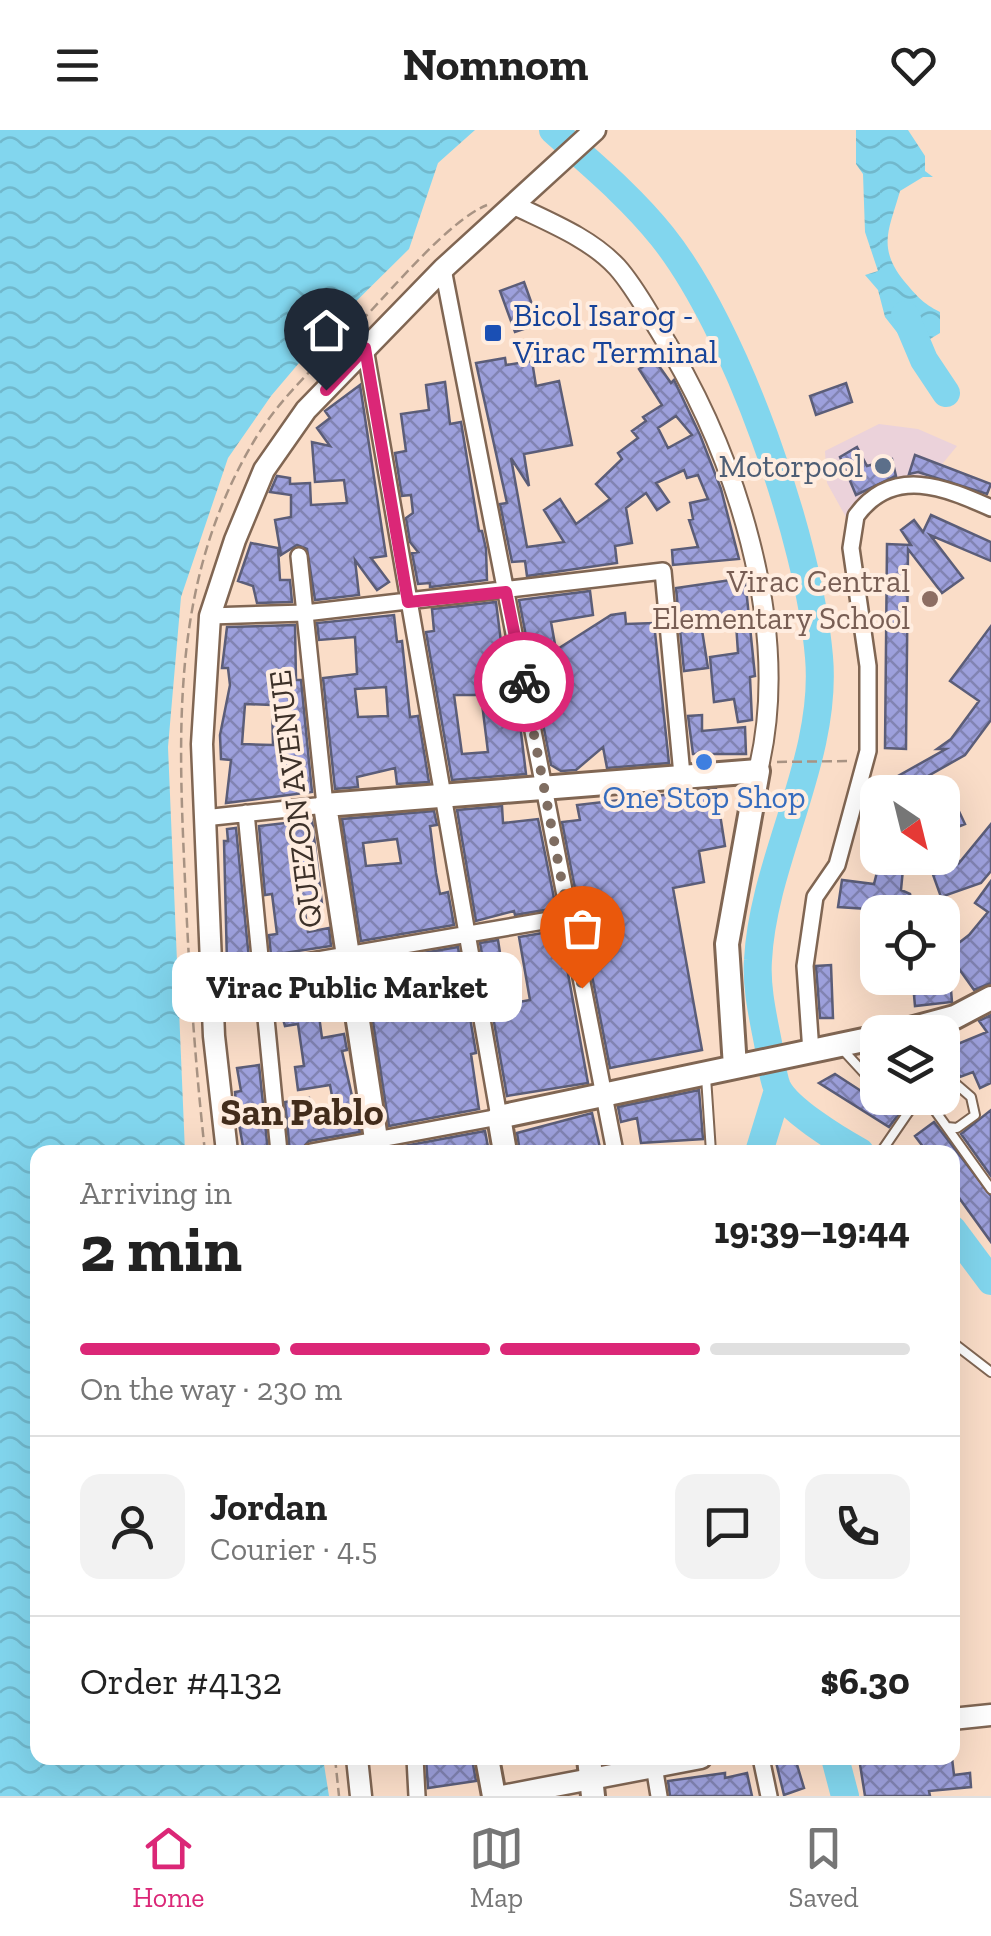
<!DOCTYPE html>
<html lang="en">
<head>
<meta charset="utf-8">
<style>
  :root { --surface:#fff; --page:#f2f2f2; --text:#222; --muted:#767676; --line:#e0e0e0; --accent:#db2777 }
  body { margin:0; font-family:"Zilla Slab",serif; background:var(--page); color:var(--text); height:100vh; display:flex; flex-direction:column; font-size:38px; white-space:nowrap }
  * { box-sizing:border-box; margin:0 }
  p { font-size:32px; color:var(--muted) }
  .icon { flex:none; width:55px; height:55px; fill:none; stroke:currentColor; stroke-width:2; stroke-linecap:round; stroke-linejoin:round }
  .map { position:relative; flex:1; overflow:hidden }
  .details { position:absolute; left:30px; top:1015px; width:930px; height:620px; display:flex; flex-direction:column; background:var(--surface); border-radius:20px; box-shadow:0 10px 40px #0002 }
  .details>* { flex:none }
  .needle { width:65px; rotate:145deg }
  .fabs { position:absolute; left:860px; top:645px; display:grid; gap:20px }
  .fabs a { display:grid; place-items:center; width:100px; height:100px; border-radius:20px; background:var(--surface); box-shadow:0 10px 40px #0002; font-size:50px }
  .pin { position:absolute; display:grid; place-items:center; width:85px; height:85px; color:#fff; margin:-102px -42px; border-radius:50% 50% 50% 0; rotate:-45deg; box-shadow:0 0 10px #0007 }
  .pin .icon { rotate:45deg }
  .courier { position:absolute; display:grid; place-items:center; width:100px; height:100px; margin:-50px; border:8px solid #db2777; border-radius:50%; background:#fff; color:#222; box-shadow:0 2px 12px #0007 }
  .bubble { position:absolute; height:70px; border-radius:20px; background:var(--surface); box-shadow:0 10px 40px #0002; font-size:32px; font-weight:800; line-height:70px; text-align:center }
  .headline em { font-style:normal; font-weight:800 }
  .headline div { display:flex; flex-direction:column-reverse }
  .headline { display:flex; align-items:center; justify-content:space-between; height:170px; padding:0 50px }
  h1 { font-size:65px; font-weight:800; line-height:75px }
  .bar { display:grid; grid-template-columns:repeat(4,1fr); gap:15px 10px; align-content:center; height:120px; padding:0 50px }
  .bar i { height:12px; border-radius:8px; background:var(--line) }
  .bar .active { background:var(--accent) }
  .bar p { grid-column:span 4 }
  .line { display:flex; align-items:center; gap:25px; padding:0 50px; border-top:2px solid var(--line) }
  .line div { flex:1 }
  .round { display:grid; place-items:center; flex:none; width:105px; height:105px; border-radius:20px; background:var(--page) }
  header { display:flex; justify-content:space-between; align-items:center; height:130px; padding:0 50px; background:var(--surface); font-size:45px; font-weight:800 }
  .dock { display:flex; justify-content:space-around; align-items:center; height:140px; border-top:2px solid var(--line); background:var(--surface); font-size:28px; color:var(--muted) }
  .dock a { display:grid; justify-items:center; gap:5px }
  .dock .active { color:var(--accent) }
  .map>svg:first-child { display:block }
</style>
</head>
<body>
<header><svg class="icon" aria-label="menu" viewBox="0 0 24 24"><path d="M4 6h16M4 12h16M4 18h16"/></svg>Nomnom<svg class="icon" aria-label="heart" viewBox="0 0 24 24"><path d="M12 20l-8-8c-3-5 5-10 8-4 3-6 11-1 8 4z"/></svg></header>
<div class="map">
<svg width="991" height="1666" viewBox="0 0 991 1666">
  <defs>
    <pattern id="water-waves" width="16" height="10" patternUnits="userSpaceOnUse" patternTransform="scale(2.5)"><rect width="16" height="10" fill="#82d6ee"/><path d="M0 5q4-4 8 0t8 0" fill="none" stroke="#71b8cc"/></pattern>
    <pattern id="building-cross-hatch" width="8" height="8" patternUnits="userSpaceOnUse" patternTransform="scale(2.5)"><rect width="8" height="8" fill="#9da0dc"/><path d="M0 0l8 8M0 8l8-8" fill="none" stroke="#8183b2"/></pattern>
  </defs>
  <rect width="100%" height="100%" fill="#faddc8"/>
  <path fill="#ebd2da" d="M 879,294 L 918,299 L 957,316 L 929,350 L 855,376 L 847,389 L 827,353 L 825,321 Z"/>
  <path fill="url(#water-waves)" d="M 0,0 L 475,0 L 438,33 L 409,119 L 327,200 L 271,266 L 228,328 L 181,467 L 168,617 L 185,1022 L 38,1022 L 38,1628 L 323,1628 L 329,1666 L 0,1666 Z
    M 856,0 L 908,0 L 925,26 L 925,41 L 933,47 L 923,47 L 900,61 C 889,100 877,117 904,151 C 917,166 922,173 940,182 L 940,203 L 917,217 L 907,215 L 885,187 L 878,160 L 865,145 L 878,141 L 865,102 L 863,44 L 856,34 Z"/>
  <g fill="none" stroke-linecap="round" stroke-linejoin="round">
    <path stroke="#82d6ee" stroke-width="28" d="M 553,0 C 591,34 630,66 662,106 C 736,198 809,409 819,527 C 828,629 763,730 758,830 C 756,857 763,887 768,913 C 771,927 772,945 777,957 C 787,979 838,1010 860,1022
      M 905,185 L 924,230 L 946,263
      M 759,1022 L 778,960
      M 952,1099 L 991,1151
      M 835,1628 L 845,1666"/>
  </g>
  <path fill="url(#building-cross-hatch)" stroke="#5b5d78" stroke-width="2.5" fill-rule="evenodd" d="M 524,152 L 539,194 L 515,202 L 500,161 Z
    M 505,228 L 506,235 L 532,231 L 536,256 L 559,251 L 572,315 L 524,324 L 529,356 L 511,328 L 527,417 L 564,412 L 544,380 L 560,369 L 576,394 L 610,369 L 596,354 L 622,329 L 618,323 L 638,308 L 632,301 L 646,291 L 643,287 L 662,275 L 639,239 L 654,229 L 671,253 L 674,250 L 700,305 L 721,359 L 739,429 L 673,435 L 672,420 L 698,417 L 689,390 L 693,389 L 690,373 L 708,369 L 698,345 L 687,348 L 684,340 L 656,353 L 669,372 L 657,380 L 646,363 L 626,378 L 632,413 L 615,416 L 617,433 L 527,446 L 525,431 L 512,432 L 500,374 L 507,373 L 476,233 ZM 676,286 L 692,305 L 668,318 L 658,298 Z
    M 445,252 L 450,294 L 461,292 L 479,401 L 482,401 L 486,419 L 487,450 L 430,457 L 430,453 L 418,454 L 412,423 L 418,422 L 410,412 L 406,388 L 413,383 L 411,365 L 402,366 L 395,323 L 406,321 L 401,284 L 429,280 L 426,255 Z
    M 846,253 L 852,272 L 816,285 L 810,266 Z
    M 360,255 L 386,426 L 371,428 L 389,452 L 377,460 L 355,430 L 359,465 L 315,470 L 307,419 L 297,415 L 281,425 L 275,390 L 291,387 L 291,365 L 270,362 L 277,346 L 290,348 L 290,354 L 310,353 L 311,375 L 347,373 L 344,350 L 315,352 L 312,312 L 330,316 L 317,298 L 330,288 L 325,281 Z
    M 857,317 L 867,336 L 892,329 L 896,346 L 856,365 L 840,327 Z
    M 915,325 L 991,354 L 987,364 L 918,342 L 909,344 Z
    M 931,385 L 991,412 L 991,431 L 930,405 L 963,448 L 942,463 L 908,419 L 906,619 L 885,618 L 887,414 L 911,415 L 901,400 L 914,390 L 923,402 Z
    M 251,413 L 278,418 L 280,450 L 290,450 L 292,472 L 257,473 L 253,456 L 238,451 Z
    M 745,448 L 755,546 L 750,547 L 752,590 L 738,592 L 734,569 L 714,572 L 710,527 L 738,523 L 736,493 L 709,494 L 710,499 L 702,500 L 708,538 L 684,541 L 676,458 Z
    M 590,461 L 593,485 L 551,492 L 556,520 L 611,485 L 625,483 L 626,494 L 654,493 L 669,633 L 607,638 L 603,617 L 576,640 L 561,641 L 551,635 L 519,470 Z
    M 496,472 L 508,568 L 516,594 L 520,594 L 526,644 L 452,650 L 426,502 L 434,501 L 432,479 ZM 454,565 L 481,565 L 488,622 L 462,624 Z
    M 394,485 L 397,512 L 402,511 L 410,587 L 418,586 L 429,652 L 397,654 L 395,638 L 357,647 L 358,657 L 335,659 L 323,548 L 357,544 L 355,507 L 319,510 L 317,493 ZM 386,557 L 388,586 L 358,587 L 355,559 Z
    M 295,495 L 296,550 L 301,550 L 312,662 L 226,673 L 231,630 L 221,629 L 220,605 L 230,555 L 228,538 L 222,538 L 227,497 ZM 245,574 L 272,575 L 273,615 L 242,614 Z
    M 991,496 L 991,590 L 965,625 L 905,659 L 898,646 L 946,619 L 937,619 L 951,609 L 979,571 L 950,551 Z
    M 702,585 L 702,601 L 745,597 L 746,624 L 693,624 L 688,586 Z
    M 716,659 L 725,716 L 699,721 L 704,752 L 673,758 L 702,920 L 610,938 L 562,692 L 580,690 L 577,675 Z
    M 956,675 L 965,694 L 950,700 L 959,733 L 991,694 L 991,741 L 981,753 L 941,767 L 927,728 L 942,728 L 942,681 Z
    M 502,676 L 503,693 L 538,689 L 556,778 L 515,785 L 514,781 L 476,791 L 457,680 Z
    M 434,681 L 437,695 L 430,696 L 436,743 L 440,764 L 448,762 L 454,795 L 361,811 L 342,689 ZM 397,709 L 401,733 L 366,736 L 363,713 Z
    M 312,690 L 322,774 L 304,776 L 308,802 L 329,798 L 331,816 L 271,825 L 269,805 L 277,804 L 272,764 L 265,765 L 259,696 Z
    M 236,698 L 249,829 L 227,834 L 224,711 L 228,711 L 227,699 Z
    M 874,728 L 914,728 L 912,741 L 903,739 L 901,760 L 910,764 L 914,782 L 838,777 L 842,750 L 874,754 L 879,734 L 874,733 Z
    M 991,751 L 991,853 L 974,860 L 947,822 L 969,805 L 988,782 L 975,773 Z
    M 560,800 L 588,953 L 507,966 L 480,813 L 498,810 L 508,874 L 530,870 L 519,807 Z
    M 458,817 L 476,923 L 471,924 L 479,979 L 389,996 L 364,833 Z
    M 831,835 L 833,888 L 820,888 L 816,836 Z
    M 330,839 L 335,868 L 317,871 L 322,908 L 344,904 L 347,920 L 342,921 L 360,1002 L 309,1011 L 300,1021 L 290,1022 L 285,972 L 309,968 L 314,997 L 337,993 L 330,955 L 298,960 L 295,937 L 304,936 L 298,894 L 285,896 L 275,861 L 287,859 L 286,854 L 314,849 L 313,842 Z
    M 929,848 L 950,848 L 952,872 L 915,876 L 913,854 L 929,853 Z
    M 991,885 L 991,953 L 980,958 L 973,942 L 960,947 L 948,918 L 987,902 L 979,891 Z
    M 259,935 L 268,1022 L 244,1022 L 236,977 L 235,962 L 241,961 L 237,938 Z
    M 835,944 L 898,985 L 889,997 L 819,953 Z
    M 699,960 L 703,1009 L 641,1013 L 637,988 L 621,992 L 618,977 Z
    M 991,980 L 991,1046 L 961,1004 Z
    M 592,983 L 601,1022 L 520,1022 L 517,1003 Z
    M 934,992 L 991,1066 L 991,1112 L 952,1058 L 952,1022 L 927,1022 L 915,1006 Z
    M 485,1001 L 489,1022 L 393,1022 L 393,1018 Z
    M 426,1628 L 443,1628 L 448,1633 L 472,1629 L 476,1651 L 428,1658 Z
    M 775,1628 L 795,1628 L 804,1658 L 784,1665 Z
    M 859,1628 L 952,1628 L 954,1645 L 970,1643 L 971,1657 L 929,1661 L 930,1666 L 865,1666 Z
    M 725,1643 L 725,1648 L 747,1643 L 752,1666 L 670,1666 L 668,1651 Z"/>
  <g fill="none" stroke-linecap="round" stroke-linejoin="round">
    <defs>
      <path id="service" d="M 843,920 L 878,958
        M 942,942 L 971,967 L 975,985 L 957,998 L 947,997
        M 706,947 L 711,1022
        M 890,968 L 911,980
        M 926,968 L 991,1059
        M 881,1022 L 918,968
        M 952,1212 L 991,1242
        M 952,1550 L 955,1588"/>
      <path id="minor" d="M 443,139 L 615,1022
        M 210,486 L 305,483 L 663,441 L 682,645
        M 246,683 L 279,1022
        M 204,688 L 325,675 L 299,426
        M 212,848 L 567,787
        M 811,922 L 805,836 L 815,767 L 837,735 L 868,621 L 868,536 L 851,418 L 856,386 C 893,335 946,358 991,378
        M 311,1022 L 499,987 L 365,218
        M 415,1628 L 417,1666
        M 761,1628 L 769,1666
        M 653,1630 L 659,1666"/>
      <path id="tertiary" d="M 514,75 C 549,92 590,108 617,137 C 634,156 646,179 659,200 C 735,322 793,496 758,641"/>
      <path id="secondary" d="M 227,1022 L 214,906 L 202,614 L 210,486 L 235,410 L 264,340 L 306,280 L 443,139 L 595,0
        M 952,1589 L 991,1585
        M 357,1628 L 361,1666
        M 502,1666 L 701,1628"/>
      <path id="primary" d="M 899,902 L 955,887 L 991,868
        M 378,1022 L 325,675 L 758,641 L 727,814 L 735,937
        M 505,1022 L 499,987 L 878,907
        M 487,1628 L 494,1666
        M 589,1628 L 593,1666"/>
    </defs>
    <use href="#service" stroke="#806653" stroke-width="12"/>
    <use href="#minor" stroke="#806653" stroke-width="20"/>
    <use href="#tertiary" stroke="#806653" stroke-width="22"/>
    <use href="#secondary" stroke="#806653" stroke-width="25"/>
    <use href="#primary" stroke="#806653" stroke-width="28"/>
    <path stroke="#a89383" stroke-width="2.5" stroke-dasharray="10 5" stroke-linecap="butt" d="M 777,632 L 849,631
      M 205,1022 C 195,932 189,842 185,751 C 178,596 171,450 254,311 C 282,264 327,225 365,187 C 394,157 451,89 487,75
      M 335,1628 L 339,1666"/>
    <use href="#service" stroke="#fff" stroke-width="8"/>
    <use href="#minor" stroke="#fff" stroke-width="15"/>
    <use href="#tertiary" stroke="#fff" stroke-width="18"/>
    <use href="#secondary" stroke="#fff" stroke-width="20"/>
    <use href="#primary" stroke="#fff" stroke-width="22"/>
  </g>
  <g fill="none" stroke-linecap="round" stroke-linejoin="round">
    <path stroke="#7f6d61" stroke-width="10" stroke-dasharray="0 18" d="M 524,552 L 582,858"/>
    <path stroke="#db2777" stroke-width="12" d="M 326,260 L 365,218 L 408,472 L 506,462 L 524,552"/>
  </g>
  <rect fill="#1a4fb4" stroke="#ffede0" stroke-width="4" x="483" y="193" width="20" height="20" rx="5"/>
  <circle fill="#5c6f8a" stroke="#ffede0" stroke-width="4" cx="883" cy="336" r="10"/>
  <circle fill="#8d6e63" stroke="#ffede0" stroke-width="4" cx="930" cy="469" r="10"/>
  <circle fill="#3f7fe0" stroke="#ffede0" stroke-width="4" cx="704" cy="632" r="10"/>
  <g text-anchor="middle" dominant-baseline="central" stroke-width="8" stroke-linejoin="round" paint-order="stroke">
    <g font-size="32" fill="#164399" stroke="#ffede0" text-anchor="start">
      <text x="513" y="185">Bicol Isarog -<tspan x="513" dy="37">Virac Terminal</tspan></text>
    </g>
    <g font-size="32" fill="#4e5e75" stroke="#ffede0" text-anchor="end">
      <text x="863" y="336">Motorpool</text>
    </g>
    <g font-size="32" fill="#785e54" stroke="#ffede0" text-anchor="end">
      <text x="910" y="451">Virac Central<tspan x="910" dy="37">Elementary School</tspan></text>
    </g>
    <g font-size="32" fill="#366cbe" stroke="#ffede0">
      <text x="704" y="667">One Stop Shop</text>
    </g>
    <g font-size="32" fill="#3d3129" stroke="#ffede0">
      <text transform="translate(295 669) rotate(-97)">QUEZON AVENUE</text>
    </g>
    <g font-size="38" font-weight="bold" fill="#432d1c" stroke="#ffede0">
      <text x="302" y="982">San Pablo</text>
    </g>
  </g>
</svg>
<div class="fabs">
<a><svg class="needle" viewBox="-14 -14 28 28"><path d="M0-13l5 13h-10z" fill="#e53935"/><path d="M0 13l5-13h-10z" fill="#767676"/></svg></a>
<a><svg class="icon" aria-label="locate" viewBox="0 0 24 24"><circle cx="12" cy="12" r="6"/><path d="M12 2v4M12 18v4M2 12h4M18 12h4"/></svg></a>
<a><svg class="icon" aria-label="layers" viewBox="0 0 24 24"><path d="M12 4l9 5-9 5-9-5zM3 14l9 5 9-5"/></svg></a>
</div>
<div class="pin" style="left:582px;top:858px;background:#ea580c"><svg class="icon" aria-label="bag" viewBox="0 0 24 24"><path d="M5 8h14l-1 12H6zM9 8a3 3 0 0 1 6 0"/></svg></div>
<div class="pin" style="left:326px;top:260px;background:#1f2937"><svg class="icon" aria-label="home" viewBox="0 0 24 24"><path d="M3 11l9-7 9 7M6 9v11h12V9"/></svg></div>
<div class="courier" style="left:524px;top:552px"><svg class="icon" aria-label="bike" viewBox="0 0 24 24"><circle cx="6" cy="16" r="4"/><circle cx="18" cy="16" r="4"/><path d="M6 16l4-8h5l3 8M10 8l3 8H6M13 5h3"/></svg></div>
<div class="bubble" style="left:172px;top:822px;width:350px">Virac Public Market</div>
<section class="details">
<div class="headline"><div><h1>2 min</h1><p>Arriving in</p></div><em>19:39–19:44</em></div>
<div class="bar"><i class="active"></i><i class="active"></i><i class="active"></i><i></i><p>On the way · 230 m</p></div>
<div class="line" style="height:180px"><a class="round"><svg class="icon" aria-label="person" viewBox="0 0 24 24"><circle cx="12" cy="8" r="4"/><path d="M4 21q1-7 8-7t8 7"/></svg></a><div><b>Jordan</b><p>Courier · 4.5</p></div><a class="round"><svg class="icon" aria-label="chat" viewBox="0 0 24 24"><path d="M4 5h16v11H9l-5 4z"/></svg></a><a class="round"><svg class="icon" aria-label="phone" viewBox="0 0 24 24"><path d="M5 4h4l2 5-3 2q2 4 5 5l2-3 5 2v4C11 20 4 13 5 4z"/></svg></a></div>
<div class="line" style="height:130px"><div>Order #4132</div><b>$6.30</b></div>
</section>
</div>
<nav class="dock">
<a class="active"><svg class="icon" aria-label="home" viewBox="0 0 24 24"><path d="M3 11l9-7 9 7M6 9v11h12V9"/></svg>Home</a>
<a><svg class="icon" aria-label="map" viewBox="0 0 24 24"><path d="M3 6l6-2 6 2 6-2v14l-6 2-6-2-6 2zM9 4v14M15 6v14"/></svg>Map</a>
<a><svg class="icon" aria-label="saved" viewBox="0 0 24 24"><path d="M7 4h10v16l-5-4-5 4z"/></svg>Saved</a>
</nav>
</body>
</html>
